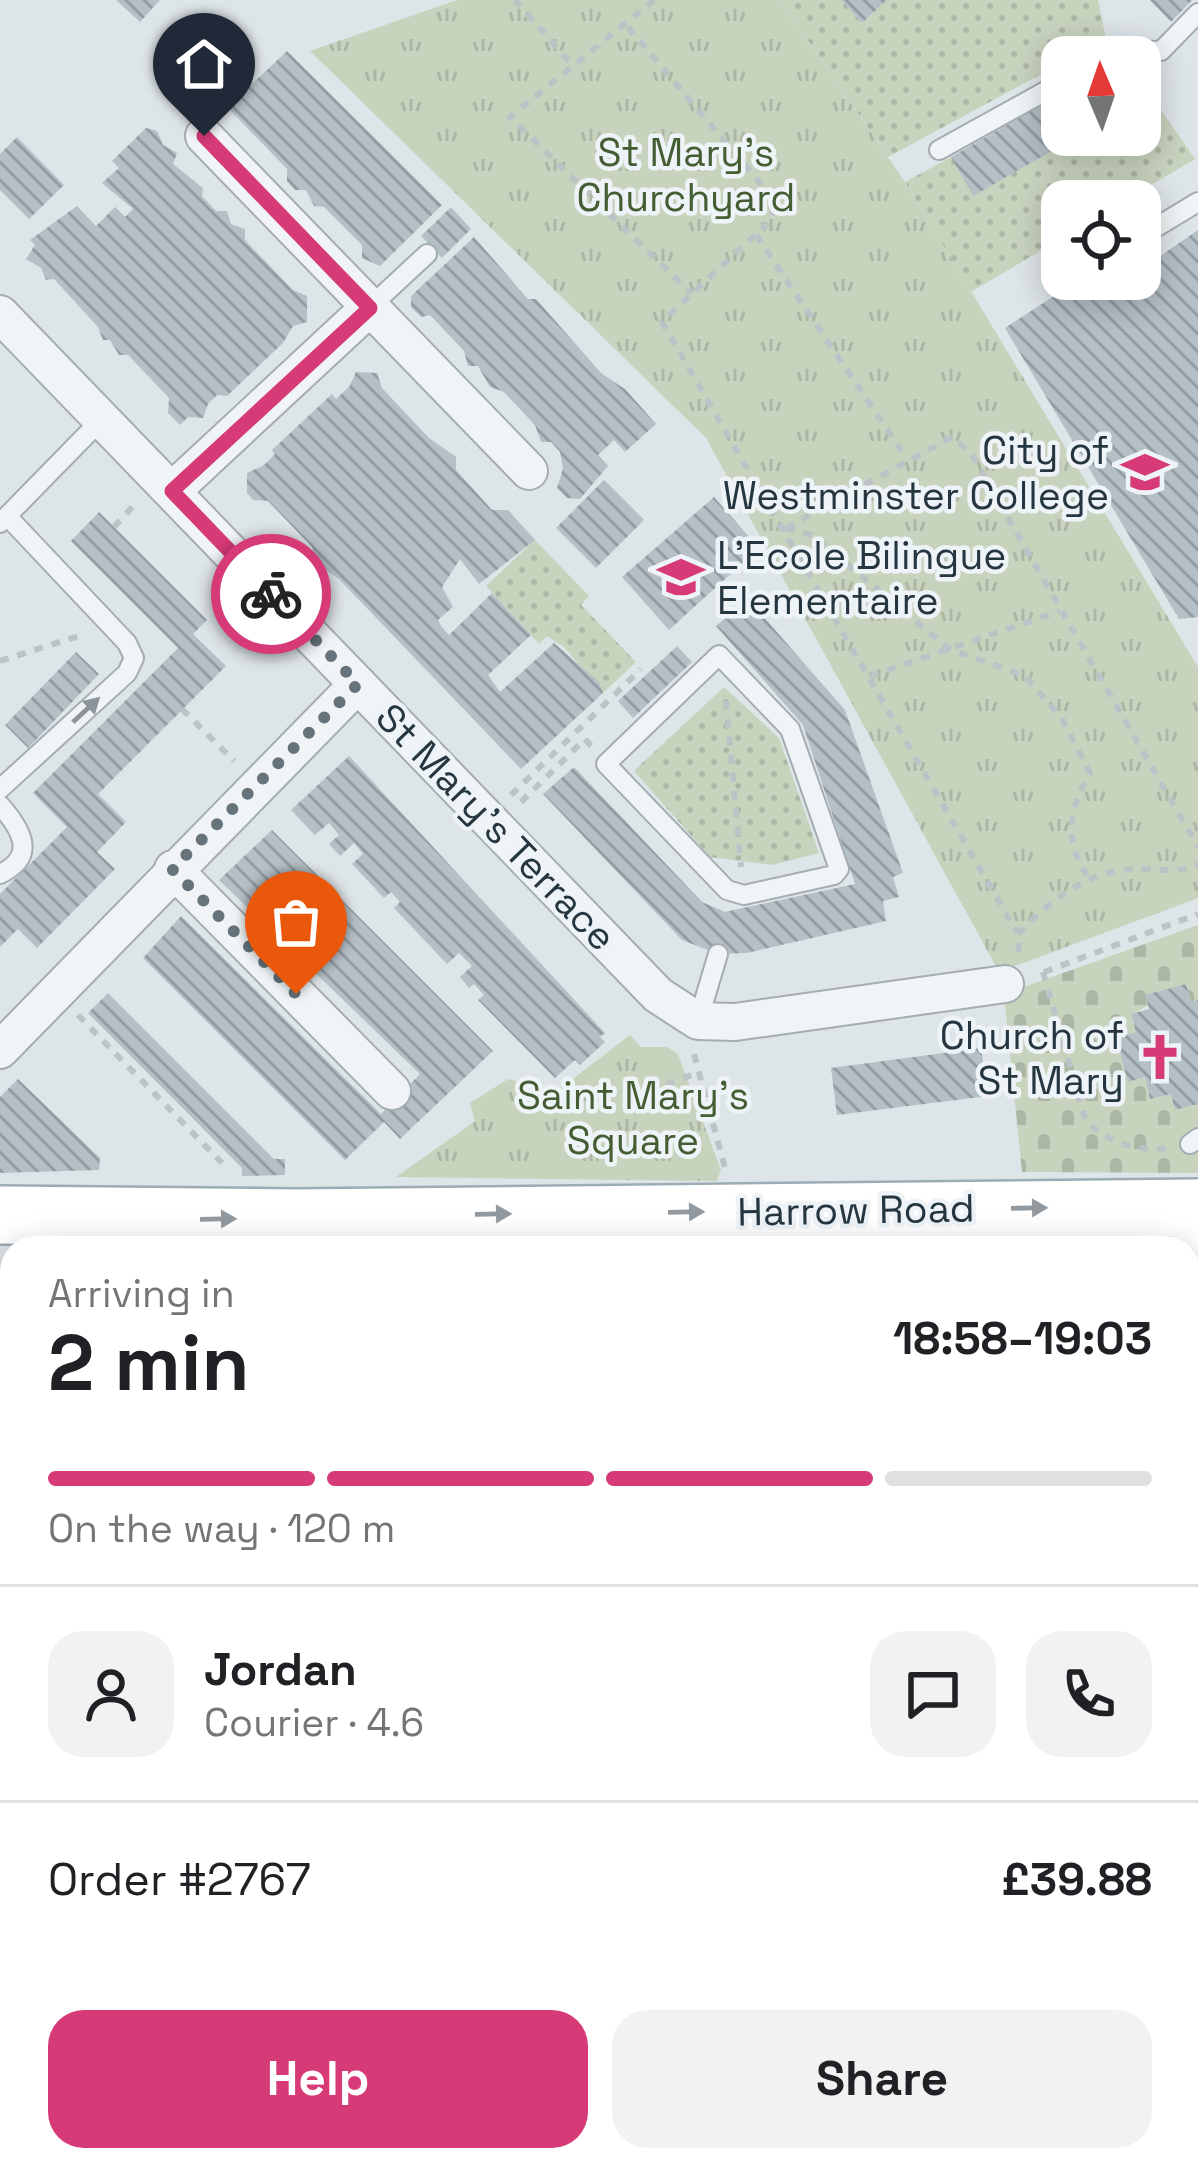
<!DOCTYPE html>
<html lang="en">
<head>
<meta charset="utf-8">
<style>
  :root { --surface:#fff; --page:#f2f2f2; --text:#202124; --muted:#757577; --line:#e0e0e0; --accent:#d63a77 }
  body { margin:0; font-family:"Space Grotesk",sans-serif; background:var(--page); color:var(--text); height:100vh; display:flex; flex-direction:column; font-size:45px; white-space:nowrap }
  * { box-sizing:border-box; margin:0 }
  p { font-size:39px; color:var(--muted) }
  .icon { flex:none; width:66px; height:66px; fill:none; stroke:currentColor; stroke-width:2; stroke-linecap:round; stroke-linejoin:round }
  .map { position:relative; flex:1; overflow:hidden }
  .details { position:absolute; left:0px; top:1236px; width:1200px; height:936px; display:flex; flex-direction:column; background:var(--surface); border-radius:36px 36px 0 0; box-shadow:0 6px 30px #0003 }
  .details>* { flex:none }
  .needle { width:78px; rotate:358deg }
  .tools { position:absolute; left:1041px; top:36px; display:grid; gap:24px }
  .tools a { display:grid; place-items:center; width:120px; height:120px; border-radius:24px; background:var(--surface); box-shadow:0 6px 30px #0003; font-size:60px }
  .pin { position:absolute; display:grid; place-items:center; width:102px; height:102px; color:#fff; margin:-123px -51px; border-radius:50% 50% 50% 0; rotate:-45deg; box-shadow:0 0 12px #0007 }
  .pin .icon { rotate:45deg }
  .courier { position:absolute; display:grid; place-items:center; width:120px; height:120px; margin:-60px; border:9px solid #d63a77; border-radius:50%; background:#fff; color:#222; box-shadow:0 3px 15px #0007 }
  .headline em { font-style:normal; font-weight:700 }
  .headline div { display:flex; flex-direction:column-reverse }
  .headline { display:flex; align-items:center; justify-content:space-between; height:204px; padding:0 48px }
  h1 { font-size:78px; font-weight:700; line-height:90px }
  .bar { display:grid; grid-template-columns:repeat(4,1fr); gap:18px 12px; align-content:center; height:144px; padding:0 48px }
  .bar i { height:15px; border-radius:9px; background:var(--line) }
  .bar .on { background:var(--accent) }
  .bar p { grid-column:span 4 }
  .line { display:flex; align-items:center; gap:30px; padding:0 48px; border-top:3px solid var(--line) }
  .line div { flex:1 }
  .round { display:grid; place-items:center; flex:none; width:126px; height:126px; border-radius:36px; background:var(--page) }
  .action { display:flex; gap:24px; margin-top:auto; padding:24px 48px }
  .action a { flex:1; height:138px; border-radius:36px; background:var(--accent); color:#fff; font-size:48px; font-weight:700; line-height:138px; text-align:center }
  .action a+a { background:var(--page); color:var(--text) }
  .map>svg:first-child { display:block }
</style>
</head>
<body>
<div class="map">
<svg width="1198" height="2172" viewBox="0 0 1198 2172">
  <defs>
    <pattern id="grass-dots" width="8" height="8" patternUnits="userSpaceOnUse" patternTransform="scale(3)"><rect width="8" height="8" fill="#c8d3be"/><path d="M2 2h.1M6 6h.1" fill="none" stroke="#acb6a4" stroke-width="1.8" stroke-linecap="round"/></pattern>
    <pattern id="cemetery-stones" width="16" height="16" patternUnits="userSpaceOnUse" patternTransform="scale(3)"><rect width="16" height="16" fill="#c8d3be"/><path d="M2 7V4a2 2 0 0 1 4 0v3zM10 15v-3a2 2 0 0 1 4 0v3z" fill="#acb6a4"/></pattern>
    <pattern id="park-tufts" width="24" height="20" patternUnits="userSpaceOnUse" patternTransform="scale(3)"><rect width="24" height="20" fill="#c8d3be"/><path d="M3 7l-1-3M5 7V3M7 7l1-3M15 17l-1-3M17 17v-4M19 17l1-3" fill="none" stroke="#acb6a4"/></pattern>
    <pattern id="building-back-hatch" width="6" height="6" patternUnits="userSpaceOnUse" patternTransform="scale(3)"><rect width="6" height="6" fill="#b5bfc6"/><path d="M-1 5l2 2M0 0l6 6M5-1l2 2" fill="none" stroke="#939ca2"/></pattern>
  </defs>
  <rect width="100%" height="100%" fill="#dee5e8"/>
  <path fill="url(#grass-dots)" d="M 780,0 L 841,0 L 862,23 L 887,0 L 1098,0 L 1106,38 L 1062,57 L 1062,63 L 888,157 Z
    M 1159,107 L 1195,159 L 1124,201 L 1062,201 L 1062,238 L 971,292 L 905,182 L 951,157 L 973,195 L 1080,135 L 1140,135 L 1140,108 Z
    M 535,540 L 589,596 L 581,605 L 636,662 L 603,693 L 564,647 L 547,636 L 539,644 L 486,586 Z
    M 724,687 L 779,738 L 819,853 L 772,865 L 710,857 L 634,771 Z
    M 1198,1599 L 1198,1899 L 1192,1901 L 1188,1600 Z"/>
  <path fill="url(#cemetery-stones)" d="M 1198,925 L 1198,1000 L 1191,1002 L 1186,984 L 1131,1015 L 1136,1032 L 1116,1038 L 1128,1081 L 1145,1077 L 1150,1099 L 1171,1094 L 1175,1110 L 1198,1104 L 1198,1173 L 1022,1172 L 1004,994 Z"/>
  <path fill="url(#park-tufts)" d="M 457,0 L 780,0 L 905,182 L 1198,667 L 1198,898 L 999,972 L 706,438 L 310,51 Z
    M 630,1035 L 641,1047 L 667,1047 L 678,1054 L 721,1170 L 717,1181 L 396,1177 L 475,1121 L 470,1103 L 508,1079 L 557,1091 Z"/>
  <path fill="url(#building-back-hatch)" d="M 116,0 L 160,0 L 140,22 Z
    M 841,0 L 887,0 L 862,23 Z
    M 1150,0 L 1192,0 L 1171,22 Z
    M 287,51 L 442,205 L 380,266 L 362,258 L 362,245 L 324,207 L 314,206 L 306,190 L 295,190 L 287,181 L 287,169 L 229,109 L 216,103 L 216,95 L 241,71 L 253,83 Z
    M 1062,94 L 1062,135 L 1080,135 L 973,196 L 951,157 Z
    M 146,128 L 157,131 L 163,145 L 177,153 L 173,164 L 203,188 L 202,196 L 216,211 L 227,211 L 231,224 L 245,229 L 245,240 L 293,290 L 307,296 L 307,322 L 293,326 L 283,343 L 227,396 L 217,395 L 208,404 L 203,418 L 188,417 L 180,425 L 168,413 L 169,398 L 128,355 L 119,355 L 110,340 L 103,340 L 98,327 L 54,279 L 46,280 L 41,268 L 26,259 L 35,245 L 30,240 L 77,206 L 96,226 L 115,207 L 125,217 L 133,209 L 102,183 L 119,168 L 112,161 Z
    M 17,137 L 64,185 L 29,219 L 0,190 L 0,154 Z
    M 451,207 L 471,229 L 442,258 L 421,236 Z
    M 1198,230 L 1198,617 L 1179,619 L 1005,328 L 1080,279 L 1140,279 L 1140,270 Z
    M 474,237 L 528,299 L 536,299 L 602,374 L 625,389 L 656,424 L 625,452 L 614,440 L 598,455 L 608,466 L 580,499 L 567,498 L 557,488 L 563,468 L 560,452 L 551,442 L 541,442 L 535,425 L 504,392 L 490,387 L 478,366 L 468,366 L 464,351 L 430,315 L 421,317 L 411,307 L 411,296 Z
    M 356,372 L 377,373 L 382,388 L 429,438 L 456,457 L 456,470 L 492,510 L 508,510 L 535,540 L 479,584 L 460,559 L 442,587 L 453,607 L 438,620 L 442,627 L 449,635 L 492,593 L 531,635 L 488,675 L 500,692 L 554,643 L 599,682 L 603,693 L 521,769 L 339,579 L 317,564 L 312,547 L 268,501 L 253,500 L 247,493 L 247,473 L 264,465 L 275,454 L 272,450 L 332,394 L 336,399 L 349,387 Z
    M 604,480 L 644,520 L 596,568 L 556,528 Z
    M 714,497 L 759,548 L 669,630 L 622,577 Z
    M 99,512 L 207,620 L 193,634 L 226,666 L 98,794 L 126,822 L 97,852 L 115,869 L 37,948 L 18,929 L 0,947 L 0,894 L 67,827 L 33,793 L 178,648 L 71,541 Z
    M 748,599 L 845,710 L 903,873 L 893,877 L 899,897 L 883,901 L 886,921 L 747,953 L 718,954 L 682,940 L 543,794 L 574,767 L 702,902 L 725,912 L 855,884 L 803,725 L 716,626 Z
    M 677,646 L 692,662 L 633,718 L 618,701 Z
    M 76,652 L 99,674 L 28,748 L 5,725 Z
    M 349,756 L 605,1033 L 600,1037 L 605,1042 L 580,1065 L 575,1060 L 555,1078 L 478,1000 L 484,995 L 474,984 L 469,988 L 460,977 L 472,966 L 459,953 L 447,964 L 394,908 L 400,902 L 391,892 L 384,898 L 352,864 L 363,854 L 354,843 L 340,856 L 329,844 L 339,835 L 329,823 L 315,835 L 291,810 Z
    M 272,830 L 493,1051 L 400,1139 L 384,1122 L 345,1160 L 143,958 L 181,916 L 381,1114 L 420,1074 L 219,880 Z
    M 1186,984 L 1191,1002 L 1198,1000 L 1198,1104 L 1175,1110 L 1171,1094 L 1150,1099 L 1145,1077 L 1128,1082 L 1116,1037 L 1136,1032 L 1131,1014 L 1149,1009 L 1145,995 Z
    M 108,993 L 274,1159 L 285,1159 L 285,1175 L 242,1176 L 242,1168 L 88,1013 Z
    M 981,1048 L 988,1096 L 837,1115 L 831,1068 Z
    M 18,1079 L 100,1158 L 99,1170 L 0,1173 L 0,1097 Z
    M 1188,1420 L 1198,1420 L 1198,1599 L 1190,1599 L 1188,1586 Z
    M 0,1549 L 12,1562 L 12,1765 L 0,1753 Z
    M 1198,2011 L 1198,2172 L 1195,2172 L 1172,2160 L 1188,2160 L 1188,2014 Z
    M 0,2128 L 12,2133 L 12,2160 L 74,2160 L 88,2166 L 95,2160 L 161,2160 L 148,2172 L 0,2172 Z
    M 438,2160 L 580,2160 L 591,2172 L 450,2172 Z
    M 755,2160 L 967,2160 L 970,2172 L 737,2172 Z"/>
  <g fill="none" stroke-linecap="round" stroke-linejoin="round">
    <defs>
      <path id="lane" d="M 1108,57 L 1120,50 L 1161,51 L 1198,13
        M 939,150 L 1062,82
        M 1140,237 L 1198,202
        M 370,307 L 427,254
        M 7,516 L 102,419
        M 0,523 L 7,516 L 127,643 L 134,658 L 127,673 L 0,789
        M 719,655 L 790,729 L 839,869 L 834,875 L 744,895 L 727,890 L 606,764 Z
        M 0,805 C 21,829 38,856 0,874
        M 698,1021 L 718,954
        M 1190,1144 L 1198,1138
        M 0,1518 L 12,1529"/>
      <path id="street" d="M 204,136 L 529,471
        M 0,314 L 658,995 L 698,1021 L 735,1022 L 1005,984
        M 172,491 L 370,307
        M 173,869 L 392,1091
        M 0,1050 L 358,684
        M 1188,1966 L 1198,1963"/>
      <path id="primary" d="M 0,1215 L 297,1218 L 330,1227
        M 297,1218 L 1198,1208
        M 1188,1372 L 1198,1372
        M 0,1389 L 12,1411
        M 0,1883 L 12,1872"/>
      <path id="highway" d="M 1188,1266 L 1198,1266
        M 0,1315 L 12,1315"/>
    </defs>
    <use href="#lane" stroke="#a3adb2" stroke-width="22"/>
    <use href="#street" stroke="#a3adb2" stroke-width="40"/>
    <use href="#primary" stroke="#9cacb5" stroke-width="62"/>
    <use href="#highway" stroke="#8496a0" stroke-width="70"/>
    <path stroke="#bcc3c7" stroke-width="6" stroke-dasharray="9 9" stroke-linecap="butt" d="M 515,0 L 575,68
      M 654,0 L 510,117 L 691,293
      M 628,27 L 776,202 L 770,221 L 662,322 L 1018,934
      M 756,235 L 907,459
      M 114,527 L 136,503
      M 786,528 L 952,437 L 970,452 L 1198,847
      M 786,528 L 812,535 L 949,649 L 1025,676 L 1061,717 L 1090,773 C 1067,811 1064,844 1090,880
      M 0,661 L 82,635
      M 870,676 L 1060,611
      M 726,701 L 741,867
      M 182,709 L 234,761
      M 511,795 L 641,669
      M 521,802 L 585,739 L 592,747
      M 1019,952 L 1018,934 C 1046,905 1081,875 1123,870 C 1150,866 1172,875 1198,865
      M 1043,972 L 1086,1122 C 1111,1143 1136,1152 1168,1148
      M 1044,972 L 1198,914
      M 78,1015 L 222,1163
      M 694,1054 L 725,1168
      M 649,1091 L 699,1072
      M 1188,1590 L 1189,1590
      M 0,1930 L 12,1942
      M 0,1969 L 12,1957
      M 220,2160 L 233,2172
      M 415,2160 L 429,2172
      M 1032,2160 L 1035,2172
      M 701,2172 L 711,2160
      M 723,2172 L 736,2160"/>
    <use href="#lane" stroke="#f1f4f6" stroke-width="18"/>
    <use href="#street" stroke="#f1f4f6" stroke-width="36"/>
    <use href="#primary" stroke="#fff" stroke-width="57"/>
    <use href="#highway" stroke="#fff" stroke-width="66"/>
  </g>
  <defs><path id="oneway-solid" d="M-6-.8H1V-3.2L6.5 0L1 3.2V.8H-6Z" transform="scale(3)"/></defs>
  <use fill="#8c959b" href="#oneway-solid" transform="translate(86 710) rotate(-43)"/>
  <g fill="#929aa0">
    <use href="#oneway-solid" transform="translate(1029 1208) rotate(-1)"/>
    <use href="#oneway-solid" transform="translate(686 1212) rotate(-1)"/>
    <use href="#oneway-solid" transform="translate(493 1214) rotate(-1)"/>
    <use href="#oneway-solid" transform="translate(218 1219) rotate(-1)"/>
  </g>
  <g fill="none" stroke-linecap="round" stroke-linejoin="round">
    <path stroke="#66737b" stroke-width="12" stroke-dasharray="0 21.6" d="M 271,594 L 358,684 L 172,869 L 296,994"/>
    <path stroke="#d63a77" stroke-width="15" d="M 204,136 L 370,308 L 172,491 L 271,594"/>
  </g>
  <defs>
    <symbol id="school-bare" viewBox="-9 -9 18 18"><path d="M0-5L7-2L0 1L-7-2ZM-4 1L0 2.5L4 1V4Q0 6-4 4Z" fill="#d63a77" stroke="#edf3f6" stroke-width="2.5" paint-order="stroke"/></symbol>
    <symbol id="church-bare" viewBox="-9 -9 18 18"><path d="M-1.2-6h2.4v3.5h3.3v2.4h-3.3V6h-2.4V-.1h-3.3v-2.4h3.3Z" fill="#d63a77" stroke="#edf3f6" stroke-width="2.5" paint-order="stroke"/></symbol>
  </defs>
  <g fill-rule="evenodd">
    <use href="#school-bare" x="1112" y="439" width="66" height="66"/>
    <use href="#school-bare" x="648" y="544" width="66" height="66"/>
    <use href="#church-bare" x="1127" y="1024" width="66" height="66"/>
  </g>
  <g text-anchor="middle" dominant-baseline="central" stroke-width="9" stroke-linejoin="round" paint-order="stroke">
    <g font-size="39" fill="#455d33" stroke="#edf3f6">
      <text x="686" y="152">St Mary's<tspan x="686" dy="45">Churchyard</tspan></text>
      <text x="633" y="1095">Saint Mary's<tspan x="633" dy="45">Square</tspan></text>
    </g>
    <g font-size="39" fill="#263640" stroke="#edf3f6" text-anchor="end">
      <text x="1109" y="450">City of<tspan x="1109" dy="45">Westminster College</tspan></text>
      <text x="717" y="555" text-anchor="start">L'Ecole Bilingue<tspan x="717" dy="45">Elementaire</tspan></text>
      <text x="1124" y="1035">Church of<tspan x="1124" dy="45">St Mary</tspan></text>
    </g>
    <g font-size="39" fill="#263640" stroke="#edf3f6">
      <text transform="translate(496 827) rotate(46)">St Mary's Terrace</text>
      <text transform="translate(856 1210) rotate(-1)">Harrow Road</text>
    </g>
  </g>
</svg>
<div class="tools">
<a><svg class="needle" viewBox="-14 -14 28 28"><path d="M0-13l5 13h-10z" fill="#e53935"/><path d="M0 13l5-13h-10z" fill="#757577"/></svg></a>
<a><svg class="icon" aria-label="locate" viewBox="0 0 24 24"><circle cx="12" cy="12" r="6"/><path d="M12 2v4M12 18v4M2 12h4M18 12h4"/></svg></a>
</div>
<div class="pin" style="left:296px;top:994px;background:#ea580c"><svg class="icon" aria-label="bag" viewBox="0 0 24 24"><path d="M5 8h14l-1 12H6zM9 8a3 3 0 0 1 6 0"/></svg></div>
<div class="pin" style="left:204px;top:136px;background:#1f2937"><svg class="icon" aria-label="home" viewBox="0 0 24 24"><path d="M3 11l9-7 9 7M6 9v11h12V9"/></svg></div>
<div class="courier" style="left:271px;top:594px"><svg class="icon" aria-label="bike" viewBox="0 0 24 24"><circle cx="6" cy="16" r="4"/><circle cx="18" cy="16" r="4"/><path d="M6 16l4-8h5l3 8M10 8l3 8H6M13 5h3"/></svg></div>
<section class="details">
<div class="headline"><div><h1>2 min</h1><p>Arriving in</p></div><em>18:58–19:03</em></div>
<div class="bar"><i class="on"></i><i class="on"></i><i class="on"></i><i></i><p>On the way · 120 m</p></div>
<div class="line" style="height:216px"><a class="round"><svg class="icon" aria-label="person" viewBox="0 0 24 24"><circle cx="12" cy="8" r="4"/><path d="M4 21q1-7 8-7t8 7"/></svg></a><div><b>Jordan</b><p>Courier · 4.6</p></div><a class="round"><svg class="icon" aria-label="chat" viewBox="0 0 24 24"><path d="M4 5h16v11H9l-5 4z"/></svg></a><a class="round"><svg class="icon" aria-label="phone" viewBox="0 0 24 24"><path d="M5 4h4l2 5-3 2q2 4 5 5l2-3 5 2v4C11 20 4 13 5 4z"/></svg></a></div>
<div class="line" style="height:156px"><div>Order #2767</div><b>£39.88</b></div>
<div class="action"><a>Help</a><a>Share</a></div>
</section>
</div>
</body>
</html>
